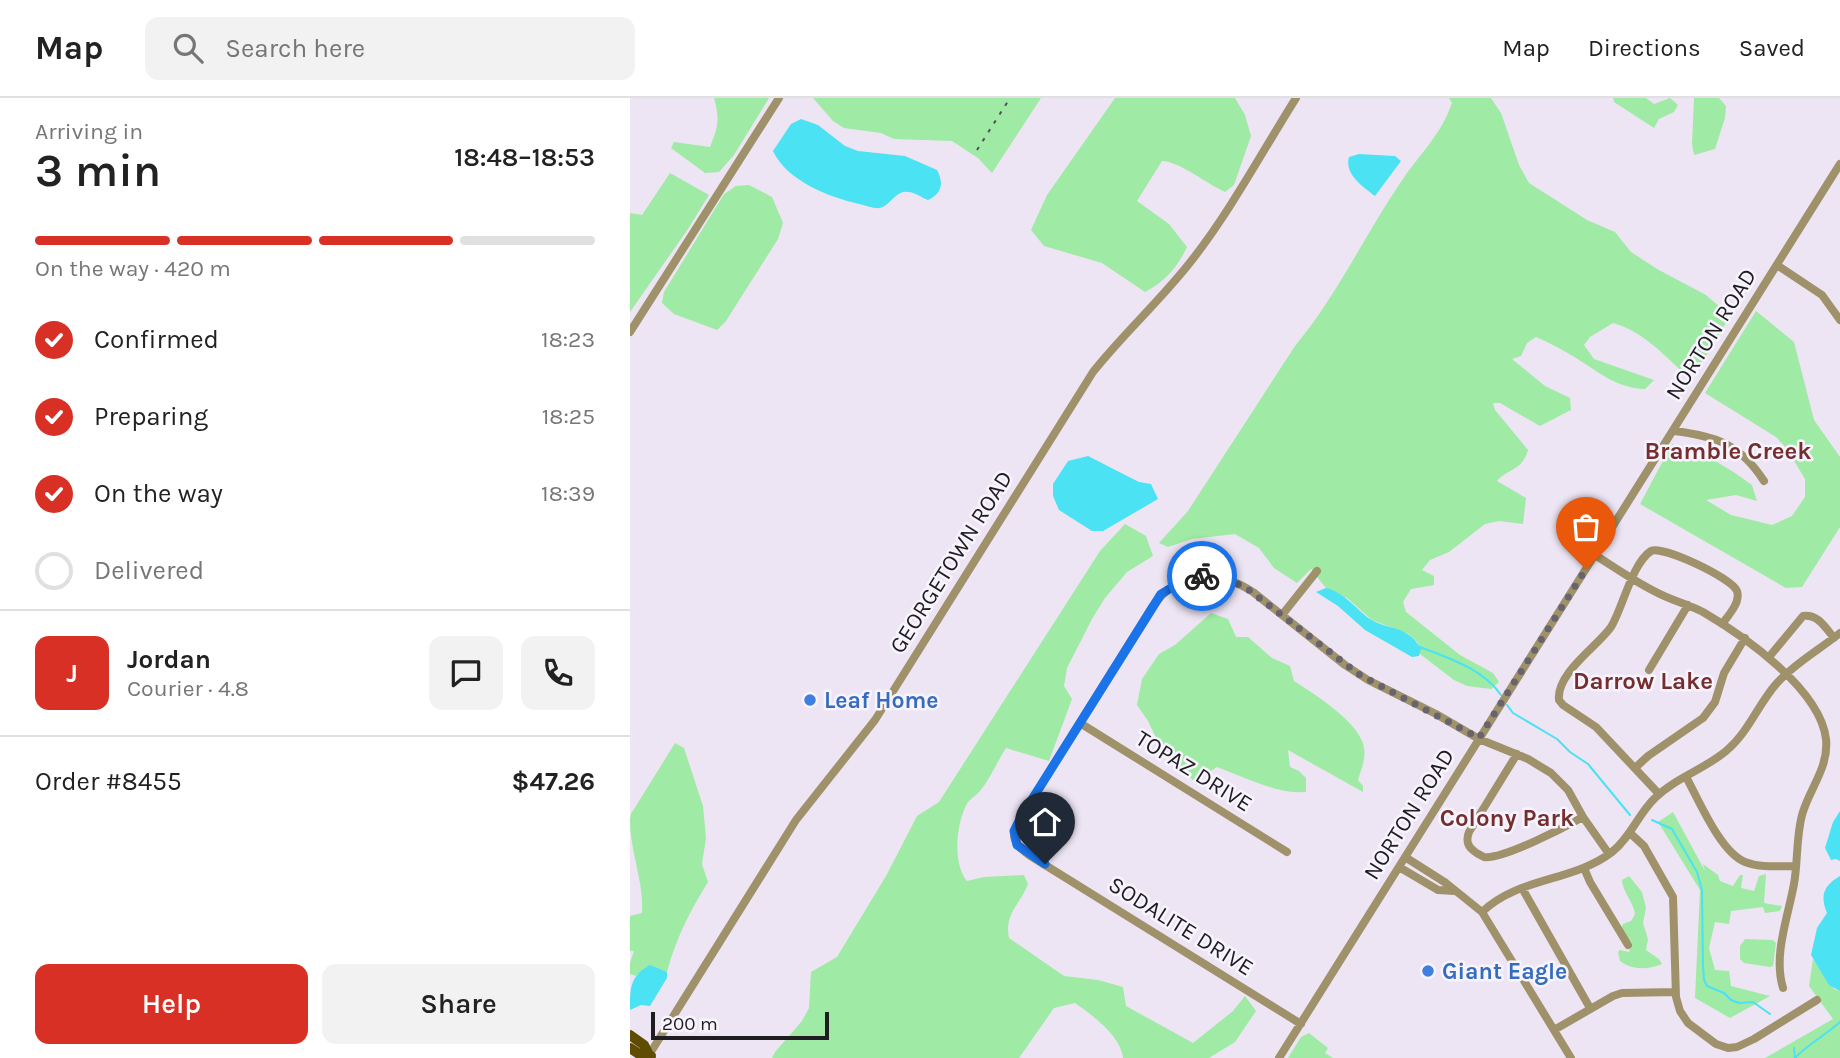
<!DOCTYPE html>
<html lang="en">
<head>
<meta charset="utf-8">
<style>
  :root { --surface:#fff; --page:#f2f2f2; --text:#222; --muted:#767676; --line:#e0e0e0; --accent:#d93025 }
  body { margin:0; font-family:Karla,sans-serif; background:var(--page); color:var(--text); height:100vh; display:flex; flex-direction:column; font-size:26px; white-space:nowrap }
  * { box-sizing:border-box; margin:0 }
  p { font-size:23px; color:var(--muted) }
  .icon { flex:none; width:38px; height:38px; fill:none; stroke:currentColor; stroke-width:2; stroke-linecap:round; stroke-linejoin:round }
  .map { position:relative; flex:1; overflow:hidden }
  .side { display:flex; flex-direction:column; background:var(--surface); width:630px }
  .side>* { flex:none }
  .scale { position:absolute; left:21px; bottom:18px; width:178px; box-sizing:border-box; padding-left:7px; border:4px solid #201d22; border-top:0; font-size:19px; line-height:24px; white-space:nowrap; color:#201d22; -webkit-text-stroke:5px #f8f4fd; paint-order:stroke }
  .pin { position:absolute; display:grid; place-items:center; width:60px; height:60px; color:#fff; margin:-72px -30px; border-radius:50% 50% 50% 0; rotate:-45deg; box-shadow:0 0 7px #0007 }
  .pin .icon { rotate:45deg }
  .courier { position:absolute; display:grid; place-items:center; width:70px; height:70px; margin:-35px; border:5px solid #1a73e8; border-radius:50%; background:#fff; color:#222; box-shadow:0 2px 9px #0007 }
  .headline em { font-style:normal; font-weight:600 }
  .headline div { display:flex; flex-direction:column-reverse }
  .headline { display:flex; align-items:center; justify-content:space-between; height:119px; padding:0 35px }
  h1 { font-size:46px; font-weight:600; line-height:52px }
  .bar { display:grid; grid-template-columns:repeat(4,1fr); gap:10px 7px; align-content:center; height:84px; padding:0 35px }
  .bar i { height:9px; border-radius:5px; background:var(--line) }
  .bar .active { background:var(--accent) }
  .bar p { grid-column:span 4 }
  .line { display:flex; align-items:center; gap:18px; padding:0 35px; border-top:2px solid var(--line) }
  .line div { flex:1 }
  .round { display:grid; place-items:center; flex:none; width:74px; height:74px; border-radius:14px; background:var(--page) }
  ol { padding:0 35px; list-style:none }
  li { display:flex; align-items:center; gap:21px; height:77px }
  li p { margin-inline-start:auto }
  li .icon { padding:7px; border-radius:50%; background:var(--accent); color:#fff; stroke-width:4 }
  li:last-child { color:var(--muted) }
  li i { width:38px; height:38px; border:4px solid var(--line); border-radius:50% }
  .cta { display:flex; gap:14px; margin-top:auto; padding:14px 35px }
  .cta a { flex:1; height:80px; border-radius:14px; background:var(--accent); color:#fff; font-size:28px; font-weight:600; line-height:80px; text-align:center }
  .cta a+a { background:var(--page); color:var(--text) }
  header { display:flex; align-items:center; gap:42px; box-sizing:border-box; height:98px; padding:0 35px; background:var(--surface); border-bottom:2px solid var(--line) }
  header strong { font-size:33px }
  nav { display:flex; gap:38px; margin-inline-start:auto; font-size:24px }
  .search { width:490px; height:63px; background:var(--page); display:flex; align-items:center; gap:18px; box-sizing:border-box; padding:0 24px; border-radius:14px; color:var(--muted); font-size:26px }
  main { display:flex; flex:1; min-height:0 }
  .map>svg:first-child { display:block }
</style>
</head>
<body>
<header>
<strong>Map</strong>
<div class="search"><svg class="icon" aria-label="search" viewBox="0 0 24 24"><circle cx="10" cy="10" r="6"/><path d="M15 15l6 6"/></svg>Search here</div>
<nav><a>Map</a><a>Directions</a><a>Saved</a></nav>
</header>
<main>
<section class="side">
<div class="headline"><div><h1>3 min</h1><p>Arriving in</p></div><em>18:48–18:53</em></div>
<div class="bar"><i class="active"></i><i class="active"></i><i class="active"></i><i></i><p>On the way · 420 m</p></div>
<ol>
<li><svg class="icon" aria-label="check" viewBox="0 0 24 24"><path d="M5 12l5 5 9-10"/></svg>Confirmed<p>18:23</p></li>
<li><svg class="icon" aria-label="check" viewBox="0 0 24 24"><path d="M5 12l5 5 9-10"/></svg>Preparing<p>18:25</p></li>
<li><svg class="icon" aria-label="check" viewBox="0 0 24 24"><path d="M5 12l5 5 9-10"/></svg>On the way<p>18:39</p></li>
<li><i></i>Delivered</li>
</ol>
<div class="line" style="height:126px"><b class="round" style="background:var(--accent);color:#fff">J</b><div><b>Jordan</b><p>Courier · 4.8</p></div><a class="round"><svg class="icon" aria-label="chat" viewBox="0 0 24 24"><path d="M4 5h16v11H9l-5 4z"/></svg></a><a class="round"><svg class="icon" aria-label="phone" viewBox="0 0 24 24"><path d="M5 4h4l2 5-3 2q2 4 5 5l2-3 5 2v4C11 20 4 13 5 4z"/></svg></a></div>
<div class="line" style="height:91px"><div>Order #8455</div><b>$47.26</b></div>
<div class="cta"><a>Help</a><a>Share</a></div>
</section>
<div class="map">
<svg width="1210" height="960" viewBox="0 0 1210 960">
  <rect width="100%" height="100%" fill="#ede5f4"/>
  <path fill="#9feaa4" d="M 84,0 L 139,0 L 104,57 L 89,74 L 75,75 L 41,50 L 44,44 L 80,49 C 88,29 90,22 84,0 Z
    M 183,0 L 411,0 L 362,75 L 348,60 L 322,43 L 264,41 L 251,35 L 214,30 L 203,23 Z
    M 485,0 L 605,0 L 615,17 L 621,38 L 604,87 L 595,94 C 577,86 549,63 532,63 L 507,103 L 539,126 L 557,149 C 548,168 535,184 515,194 L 472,165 L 414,148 L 401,132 L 417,97 Z
    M 819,0 L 861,0 L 871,15 L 889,67 L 899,85 L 957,122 L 985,134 L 1001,154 L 1027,171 L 1076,197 L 1091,210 L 1097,223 L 1073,263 L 1058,279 C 1036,259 1013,233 983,225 L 960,239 L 954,247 L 964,261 L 1024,282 L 1015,291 C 986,290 969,274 946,260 C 933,252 920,245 906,239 L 897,245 L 891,258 L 882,261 L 915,288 L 940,300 L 941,312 L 910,328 L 870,305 L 863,305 L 865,312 L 898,352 C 892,373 879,370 867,383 L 896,400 L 893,426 L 869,423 L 855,426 L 819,454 L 800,462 L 792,472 L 804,478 L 804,487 L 781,491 L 773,504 L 776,514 L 830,557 L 863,575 L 869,584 L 861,591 L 837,588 L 824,582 L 790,556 L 788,545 L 779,536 L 742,522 L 717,500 L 696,490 L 681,471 L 667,485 L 644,470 L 629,450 L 605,436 L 562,441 L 538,449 L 529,445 L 558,413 L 665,248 C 707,198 735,136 773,81 C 790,56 812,35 822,5 Z
    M 983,0 L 1016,0 L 1024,6 L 1040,0 L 1048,7 L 1044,14 L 1029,21 L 1024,30 L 984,4 Z
    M 1064,0 L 1089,0 L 1096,8 L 1095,20 L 1085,51 L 1064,57 L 1062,46 Z
    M 40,75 L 79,97 L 58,131 L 0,214 L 0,115 L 12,117 Z
    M 119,87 L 142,99 L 153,125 L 148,141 L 96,223 L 87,232 L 44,216 L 32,205 L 34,194 L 94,96 L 106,88 Z
    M 1126,213 L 1164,244 L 1184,322 L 1210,359 L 1210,429 L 1172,489 L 1156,490 L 1010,406 L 1042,346 L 1077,358 L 1105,375 L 1122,387 L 1127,403 L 1106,397 L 1076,402 L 1101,417 L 1142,427 L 1162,418 L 1175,399 L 1175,381 L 1157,351 L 1146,339 L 1075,295 Z
    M 495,426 L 516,438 L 523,458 L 497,474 L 475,500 L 462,521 L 437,570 L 434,588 L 442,601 L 419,663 L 376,650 C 367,664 360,681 350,693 C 347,697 341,700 338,704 C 326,724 322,765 337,783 L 354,779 L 394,777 L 398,786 C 390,807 374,815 379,840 L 434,878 L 468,882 L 493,889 L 496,908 L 563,945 L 603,913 L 615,898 L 626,913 L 605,944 L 579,960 L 493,960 C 491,938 462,917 445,905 L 424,910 L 389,960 L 142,960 L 145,954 L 172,923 L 179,910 L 181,874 L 207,859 L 256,778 L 287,718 L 309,704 L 470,453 Z
    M 581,515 L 598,521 L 606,539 L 618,539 L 642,560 L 660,568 L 664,583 C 684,596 731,625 734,650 C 736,660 731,672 728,682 L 733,688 L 733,694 L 658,652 L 660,669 L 669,673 L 676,680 L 676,694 C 645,696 615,679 587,669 L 564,683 L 535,658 L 518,623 L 507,607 L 512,581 L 529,556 L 545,547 Z
    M 45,645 L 54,650 L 73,708 L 76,740 L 72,766 L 78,784 C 60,813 46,840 37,874 C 27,869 14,869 6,878 L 0,876 L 0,865 L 4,853 L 0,853 L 0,818 L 12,815 C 14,783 0,754 0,722 L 1,716 Z
    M 1043,714 L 1075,773 L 1073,766 L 1088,777 L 1090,783 L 1103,788 L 1110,777 L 1113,777 L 1111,790 L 1124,793 L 1129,778 L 1136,776 L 1134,805 L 1152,808 L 1150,813 L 1135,815 L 1133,809 L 1101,813 L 1099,826 L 1085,824 L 1079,850 L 1085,872 L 1099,873 L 1101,888 L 1140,898 L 1100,920 L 1065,900 L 1070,792 L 1028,724 Z
    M 999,778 L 1012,794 L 1016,810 L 1013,825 L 1018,841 L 1016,852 L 1029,861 L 1032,866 C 1018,872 1002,872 990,863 L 988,854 L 990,852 L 999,854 L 1002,845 L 991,831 L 993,826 L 1001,823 L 1005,816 C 1003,803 993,795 992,782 Z
    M 1115,841 L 1143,842 L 1146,845 L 1143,868 L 1140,869 L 1114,865 L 1110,861 L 1110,848 Z
    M 1183,861 L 1204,891 L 1210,893 L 1210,960 L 1135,960 L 1203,921 L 1179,888 Z
    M 679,935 L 698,950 L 695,955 L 703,960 L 658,960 L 671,939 Z"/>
  <path fill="#4be2f3" d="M 171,21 L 188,27 L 215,48 L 228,53 L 275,58 L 307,72 C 314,85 312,96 298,102 C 292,100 285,94 278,94 C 266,92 261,107 250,110 C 244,111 235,107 229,106 C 199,99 157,83 143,53 L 161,26 Z
    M 729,56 L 765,58 L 771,63 L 745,98 C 733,89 714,76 719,59 Z
    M 458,358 L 509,384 L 521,386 L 528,401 L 473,433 L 462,433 L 429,412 L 423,398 L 423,386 L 438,363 Z
    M 696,490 C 715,495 725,510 740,521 C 759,533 777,526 791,551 L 789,558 L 782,559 L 735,532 L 708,508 L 686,494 Z
    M 1210,713 L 1210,763 L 1206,761 L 1201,762 L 1195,750 L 1203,724 Z
    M 1210,778 L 1210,893 L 1199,887 L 1181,857 L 1187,830 L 1197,815 C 1190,798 1193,788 1210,778 Z
    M 20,867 L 37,874 L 37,880 L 20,908 L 11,907 L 0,912 C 0,890 0,878 20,867 Z"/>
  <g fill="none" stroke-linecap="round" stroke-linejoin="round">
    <path stroke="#4be2f3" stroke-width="2" d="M 790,549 C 819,560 853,571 871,597
      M 877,607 L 883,615 L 927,641 L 940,654 L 958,666 L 1000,717
      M 1022,722 L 1042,731 L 1067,774 L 1072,792 L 1073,867 L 1074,882 L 1077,888 L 1094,895 L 1101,902 L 1109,905 L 1123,904 L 1140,916
      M 1164,950 L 1165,960
      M 1165,960 C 1178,946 1196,937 1210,924"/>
    <path stroke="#9f926b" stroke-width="8" d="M 1147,167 L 1192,197 L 1210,222
      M 0,234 L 149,0
      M 1044,333 C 1086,338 1110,346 1134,383
      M 965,457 C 984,469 1004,483 1024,493 C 1040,502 1057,506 1073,514 C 1114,538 1190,591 1196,641 C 1199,670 1179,691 1172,717 C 1166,740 1168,763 1164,786 C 1158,819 1143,857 1153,890
      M 652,517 L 687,473
      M 1139,559 L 1173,518 C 1188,516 1195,529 1204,540
      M 1019,572 L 1058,507
      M 450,625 L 657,754
      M 887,656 L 839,734 C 836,742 837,748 844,753 C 846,755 852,758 854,759 C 872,762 935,729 953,719
      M 1005,670 L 1018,658 L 1073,620 L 1085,604 L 1094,575 L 1115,540
      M 1056,679 C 1069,702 1090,754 1115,764 C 1130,770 1149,768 1165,768
      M 1029,696 L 966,629 L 933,607 L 929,602 C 926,575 968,548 981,529 C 992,512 1002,465 1021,453 C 1032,447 1102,480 1107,493 C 1111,504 1098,518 1092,526
      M 1000,735 L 1014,748 L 1043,799 L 1046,899 L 1050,913 L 1058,925 L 1086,946 L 1098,950 L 1107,949 L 1124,941 L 1187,902
      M 775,759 L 816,785 L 852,814 L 941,960
      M 769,769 L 808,792 L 824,793
      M 954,770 L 960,784 L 998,847
      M 892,790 L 960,910
      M 852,814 C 888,779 943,784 982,754 C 1001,739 1008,716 1025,700 C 1045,680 1075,671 1096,653 C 1119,634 1128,606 1147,585 C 1165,565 1189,552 1210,535
      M 671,926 L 399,757 C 381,743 381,739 391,719 L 522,509 C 548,473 586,470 623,494 L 715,567 L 738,582 L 806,616 L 849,641 L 898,661 L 921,675 L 938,692 L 953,719 L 979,756
      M 924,932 L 983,898 L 992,895 L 1045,894
      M 19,957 L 166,722 L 245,622 L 463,274 C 494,235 531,202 562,162 C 601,112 632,54 666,0
      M 649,960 L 1210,66"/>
    <path stroke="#5f4c02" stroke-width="10" d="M 0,937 L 14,947 L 19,957
      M 0,950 L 9,956 L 21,958"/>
    <path stroke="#534f56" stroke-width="2" stroke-dasharray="3.5 7" stroke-linecap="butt" d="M 347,52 L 380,0"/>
  </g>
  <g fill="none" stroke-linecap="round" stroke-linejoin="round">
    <path stroke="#68636c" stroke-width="7" stroke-dasharray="0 12.6" d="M 572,478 L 590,479 L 615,489 L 730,577 L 849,640 L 956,471"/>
    <path stroke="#1a73e8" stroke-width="9" d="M 415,766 L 387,747 L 384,733 L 391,719 L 531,496 L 551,484 L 572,478"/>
  </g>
  <g fill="#3f7fe0" stroke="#f8f4fd" stroke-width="2.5">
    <circle cx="180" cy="602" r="7"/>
    <circle cx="798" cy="873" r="7"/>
  </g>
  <g text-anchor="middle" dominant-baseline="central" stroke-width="5" stroke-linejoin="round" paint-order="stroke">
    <g font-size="23" fill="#201d22" stroke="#f8f4fd">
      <text transform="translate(1081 236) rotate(-58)">NORTON ROAD</text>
      <text transform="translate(321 464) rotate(-58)">GEORGETOWN ROAD</text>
      <text transform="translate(564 673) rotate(32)">TOPAZ DRIVE</text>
      <text transform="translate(779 716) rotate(-58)">NORTON ROAD</text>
      <text transform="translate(551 828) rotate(32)">SODALITE DRIVE</text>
    </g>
    <g font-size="23" font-weight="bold" fill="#366cbe" stroke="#f8f4fd" text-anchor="start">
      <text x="194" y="602">Leaf Home</text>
      <text x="812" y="873">Giant Eagle</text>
    </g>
    <g font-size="24" font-weight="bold" fill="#752e2e" stroke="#f8f4fd">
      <text x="1098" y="353">Bramble Creek</text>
      <text x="1013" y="583">Darrow Lake</text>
      <text x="877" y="720">Colony Park</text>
    </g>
  </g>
</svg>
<div class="scale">200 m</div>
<div class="pin" style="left:956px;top:471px;background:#ea580c"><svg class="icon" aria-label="bag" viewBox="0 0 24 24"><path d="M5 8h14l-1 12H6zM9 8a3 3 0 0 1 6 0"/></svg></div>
<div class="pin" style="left:415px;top:766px;background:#1f2937"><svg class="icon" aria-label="home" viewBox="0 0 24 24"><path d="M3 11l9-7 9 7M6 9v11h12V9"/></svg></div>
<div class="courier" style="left:572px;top:478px"><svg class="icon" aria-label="bike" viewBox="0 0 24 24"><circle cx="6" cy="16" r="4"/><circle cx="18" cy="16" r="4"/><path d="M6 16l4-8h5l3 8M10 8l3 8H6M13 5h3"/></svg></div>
</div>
</main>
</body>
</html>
